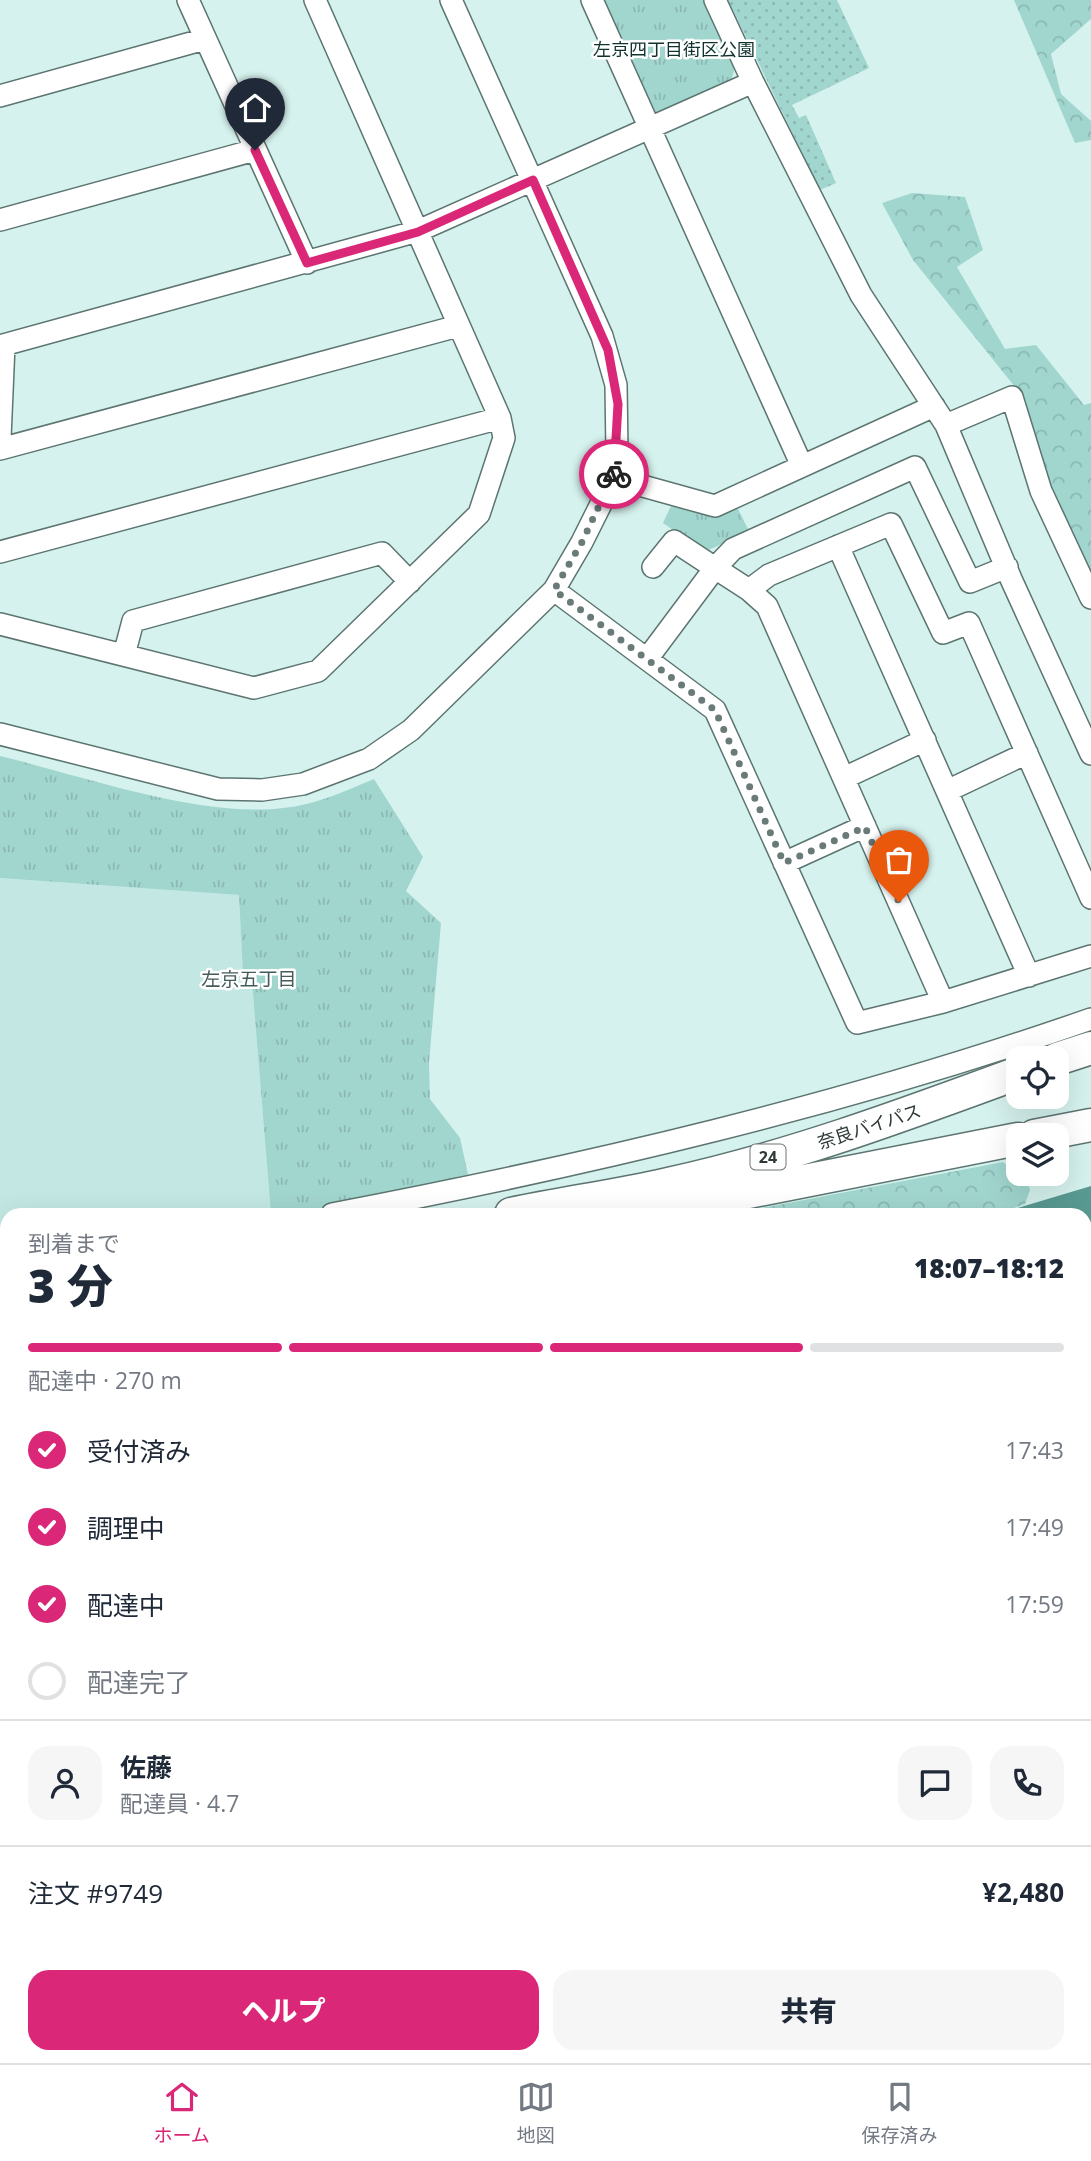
<!DOCTYPE html>
<html lang="ja">
<head>
<meta charset="utf-8">
<style>
  :root { --surface:#fff; --page:#f6f6f7; --text:#1f2937; --muted:#747a83; --line:#e0e1e3; --accent:#db2777 }
  body { margin:0; font-family:"Open Sans","Noto Sans JP",sans-serif; background:var(--page); color:var(--text); height:100vh; display:flex; flex-direction:column; font-size:26px; white-space:nowrap }
  * { box-sizing:border-box; margin:0 }
  p { font-size:23px; color:var(--muted) }
  .icon { flex:none; width:38px; height:38px; fill:none; stroke:currentColor; stroke-width:2; stroke-linecap:round; stroke-linejoin:round }
  .map { position:relative; flex:1; overflow:hidden }
  .sheet { position:absolute; left:0px; top:1208px; width:1092px; height:856px; display:flex; flex-direction:column; background:var(--surface); border-radius:21px 21px 0 0; box-shadow:0 7px 28px #0002 }
  .sheet>* { flex:none }
  .buttons { position:absolute; left:1006px; top:1046px; display:grid; gap:14px }
  .buttons a { display:grid; place-items:center; width:63px; height:63px; border-radius:14px; background:var(--surface); box-shadow:0 7px 28px #0002; font-size:35px }
  .pin { position:absolute; display:grid; place-items:center; width:60px; height:60px; color:#fff; margin:-72px -30px; border-radius:50% 50% 50% 0; rotate:-45deg; box-shadow:0 0 7px #0007 }
  .pin .icon { rotate:45deg }
  .courier { position:absolute; display:grid; place-items:center; width:70px; height:70px; margin:-35px; border:5px solid #db2777; border-radius:50%; background:#fff; color:#222; box-shadow:0 2px 9px #0007 }
  .summary em { font-style:normal; font-weight:800 }
  .summary div { display:flex; flex-direction:column-reverse }
  .summary { display:flex; align-items:center; justify-content:space-between; height:119px; padding:0 28px }
  h1 { font-size:46px; font-weight:800; line-height:52px }
  .bar { display:grid; grid-template-columns:repeat(4,1fr); gap:10px 7px; align-content:center; height:84px; padding:0 28px }
  .bar i { height:9px; border-radius:5px; background:var(--line) }
  .bar .selected { background:var(--accent) }
  .bar p { grid-column:span 4 }
  .line { display:flex; align-items:center; gap:18px; padding:0 28px; border-top:2px solid var(--line) }
  .line div { flex:1 }
  .round { display:grid; place-items:center; flex:none; width:74px; height:74px; border-radius:21px; background:var(--page) }
  ol { padding:0 28px; list-style:none }
  li { display:flex; align-items:center; gap:21px; height:77px }
  li p { margin-inline-start:auto }
  li .icon { padding:7px; border-radius:50%; background:var(--accent); color:#fff; stroke-width:4 }
  li:last-child { color:var(--muted) }
  li i { width:38px; height:38px; border:4px solid var(--line); border-radius:50% }
  .button { display:flex; gap:14px; margin-top:auto; padding:14px 28px }
  .button a { flex:1; height:80px; border-radius:21px; background:var(--accent); color:#fff; font-size:28px; font-weight:800; line-height:80px; text-align:center }
  .button a+a { background:var(--page); color:var(--text) }
  .tab-bar { display:flex; justify-content:space-around; align-items:center; height:98px; border-top:2px solid var(--line); background:var(--surface); font-size:19px; color:var(--muted) }
  .tab-bar a { display:grid; justify-items:center; gap:4px }
  .tab-bar .selected { color:var(--accent) }
  .map>svg:first-child { display:block }
</style>
</head>
<body>
<div class="map">
<svg width="1091" height="2063" viewBox="0 0 1091 2063">
  <defs>
    <pattern id="grass-dots" width="8" height="8" patternUnits="userSpaceOnUse" patternTransform="scale(1.75)"><rect width="8" height="8" fill="#a1d6cf"/><path d="M2 2h.1M6 6h.1" fill="none" stroke="#8bb8b2" stroke-width="1.8" stroke-linecap="round"/></pattern>
    <pattern id="forest-crowns" width="20" height="18" patternUnits="userSpaceOnUse" patternTransform="scale(1.75)"><rect width="20" height="18" fill="#a1d6cf"/><path d="M2 6a3 3 0 1 1 6 0M12 15a3 3 0 1 1 6 0" fill="none" stroke="#8bb8b2"/></pattern>
    <pattern id="park-tufts" width="24" height="20" patternUnits="userSpaceOnUse" patternTransform="scale(1.75)"><rect width="24" height="20" fill="#a1d6cf"/><path d="M3 7l-1-3M5 7V3M7 7l1-3M15 17l-1-3M17 17v-4M19 17l1-3" fill="none" stroke="#8bb8b2"/></pattern>
  </defs>
  <rect width="100%" height="100%" fill="#d6f2ee"/>
  <path fill="#c3e8e4" d="M 0,878 L 239,895 L 243,975 L 252,982 L 271,1214 L 7,1214 L 7,1254 L 0,1255 Z
    M 1091,1611 L 1091,1679 L 1091,1673 L 1085,1669 L 1085,1613 Z
    M 1091,1717 L 1091,1917 L 1085,1916 L 1085,1719 Z
    M 0,1822 L 7,1822 L 7,1996 L 0,1995 Z
    M 752,2056 L 823,2056 L 823,2063 L 818,2063 Z"/>
  <path fill="url(#grass-dots)" d="M 728,0 L 837,0 L 869,68 L 792,105 L 799,118 L 806,115 L 836,183 L 820,190 Z"/>
  <path fill="url(#forest-crowns)" d="M 1014,0 L 1091,0 L 1091,19 L 1051,54 L 1061,94 L 1091,121 L 1091,140 L 1075,143 Z
    M 912,193 L 965,197 L 983,250 L 957,267 L 1005,349 L 1036,345 L 1084,405 L 1091,403 L 1091,585 L 1047,490 L 1015,387 L 913,260 L 882,203 Z
    M 1003,1162 L 1018,1174 L 1026,1176 L 1030,1190 L 1025,1204 L 998,1214 L 731,1214 Z
    M 1085,1669 L 1091,1673 L 1091,1717 L 1085,1719 Z
    M 0,1764 L 7,1765 L 7,1822 L 0,1822 Z
    M 274,2056 L 347,2056 L 347,2063 L 288,2063 Z
    M 831,2056 L 970,2056 L 971,2063 L 831,2063 Z"/>
  <path fill="url(#park-tufts)" d="M 599,0 L 704,0 L 735,67 L 731,81 L 658,113 L 649,109 Z
    M 671,506 L 716,517 L 737,507 L 748,529 C 732,536 720,548 703,551 L 663,523 Z
    M 0,756 C 83,776 199,818 283,808 C 315,805 345,791 374,779 L 423,857 L 406,891 L 441,923 L 429,1063 L 430,1099 L 460,1138 L 469,1179 L 289,1214 L 271,1214 L 252,982 L 243,976 L 239,895 L 0,878 Z"/>
  <path fill="#599b93" d="M 1091,1186 L 1091,1458 L 1085,1458 L 1085,1214 L 998,1214 Z"/>
  <g fill="none" stroke-linecap="round" stroke-linejoin="round">
    <path stroke="#599b93" stroke-width="30" d="M 1085,1514 L 1091,1512
      M 387,2063 L 387,2056"/>
    <path stroke="#b5cdca" stroke-width="21" stroke-dasharray="21 10" stroke-linecap="butt" d="M 371,2063 L 371,2056"/>
    <defs>
      <path id="minor" d="M 188,0 L 307,263
        M 592,0 L 802,466
        M 715,0 L 753,82 L 861,295 L 946,425 L 1011,579 L 1091,754
        M 0,96 L 205,39
        M 0,220 L 255,150
        M 0,346 L 418,231 L 753,82
        M 946,425 L 1012,397 L 1041,491 L 1091,598
        M 0,438 L 4,345
        M 0,449 L 458,326
        M 614,478 L 715,506 L 934,406
        M 838,546 L 1029,976
        M 0,552 L 500,418
        M 653,567 L 674,541 L 715,568 L 733,549 L 915,467 L 970,582 L 1007,567
        M 554,590 L 715,710 L 857,1023 L 943,1002 L 1091,956
        M 749,590 L 767,606 L 943,1002
        M 0,624 L 254,688 L 318,671 L 479,514 L 504,438 L 500,418 L 315,0
        M 124,655 L 133,621 L 382,553 L 410,582
        M 647,659 L 715,568 L 749,590 L 769,575 L 891,524 L 943,633 L 969,623 L 1091,898
        M 0,734 L 218,789 L 262,790 L 303,784 L 369,759 L 411,730 L 554,590 L 582,542 L 614,478 L 617,452 L 616,385 L 602,336 L 451,0
        M 844,778 L 925,740
        M 947,791 L 1027,753
        M 784,863 L 865,826
        M 332,1214 C 588,1165 845,1105 1091,1019
        M 0,1265 L 7,1265
        M 0,1392 L 7,1385
        M 0,1424 L 7,1424
        M 1085,1474 L 1091,1474
        M 1085,1532 L 1091,1531
        M 0,1548 L 7,1547
        M 0,1624 L 7,1623
        M 0,1722 L 7,1723
        M 1085,1923 L 1091,1923"/>
      <path id="highway" d="M 1057,1059 L 1091,1048
        M 1034,1136 L 1091,1125
        M 511,1214 C 563,1203 616,1196 668,1184 C 788,1158 904,1115 1018,1073
        M 637,1214 L 1018,1139
        M 0,1298 L 7,1298
        M 0,1323 L 7,1322"/>
    </defs>
    <use href="#minor" stroke="#5c7571" stroke-width="24"/>
    <use href="#highway" stroke="#5c7571" stroke-width="35"/>
    <use href="#minor" stroke="#fff" stroke-width="21"/>
    <use href="#highway" stroke="#fff" stroke-width="32"/>
    <defs>
      <path id="rail" d="M 1085,1581 L 1091,1580
        M 1085,1594 L 1091,1592
        M 0,1743 L 7,1743
        M 0,1759 L 7,1760"/>
    </defs>
    <use href="#rail" stroke="#4c5a58" stroke-width="8"/>
    <use href="#rail" stroke="#fff" stroke-width="5" stroke-dasharray="16" stroke-linecap="butt"/>
  </g>
  <g fill="none" stroke-linecap="round" stroke-linejoin="round">
    <path stroke="#697a78" stroke-width="7" stroke-dasharray="0 12.6" d="M 614,474 L 582,542 L 554,590 L 715,710 L 784,863 L 865,827 L 899,902"/>
    <path stroke="#db2777" stroke-width="9" d="M 255,150 L 307,263 L 418,232 L 533,180 L 608,350 L 618,404 L 614,474"/>
  </g>
  <g text-anchor="middle" dominant-baseline="central" stroke-width="5" stroke-linejoin="round" paint-order="stroke">
    <rect fill="#fff" stroke="#6d7574" stroke-width="2" x="750.5" y="1144.5" width="35" height="25" rx="5"/>
    <g font-size="16" font-weight="bold" fill="#2f3a38">
      <text x="768" y="1157">24</text>
    </g>
    <g font-size="18" fill="#10322e" stroke="#fff">
      <text x="674" y="49">左京四丁目街区公園</text>
    </g>
    <g font-size="18" fill="#2f3a38" stroke="#fff">
      <text transform="translate(869 1126) rotate(-18)">奈良バイパス</text>
    </g>
    <g font-size="19" fill="#445d5a" stroke="#fff">
      <text x="249" y="979">左京五丁目</text>
    </g>
  </g>
</svg>
<div class="buttons">
<a><svg class="icon" aria-label="locate" viewBox="0 0 24 24"><circle cx="12" cy="12" r="6"/><path d="M12 2v4M12 18v4M2 12h4M18 12h4"/></svg></a>
<a><svg class="icon" aria-label="layers" viewBox="0 0 24 24"><path d="M12 4l9 5-9 5-9-5zM3 14l9 5 9-5"/></svg></a>
</div>
<div class="pin" style="left:899px;top:902px;background:#ea580c"><svg class="icon" aria-label="bag" viewBox="0 0 24 24"><path d="M5 8h14l-1 12H6zM9 8a3 3 0 0 1 6 0"/></svg></div>
<div class="pin" style="left:255px;top:150px;background:#1f2937"><svg class="icon" aria-label="home" viewBox="0 0 24 24"><path d="M3 11l9-7 9 7M6 9v11h12V9"/></svg></div>
<div class="courier" style="left:614px;top:474px"><svg class="icon" aria-label="bike" viewBox="0 0 24 24"><circle cx="6" cy="16" r="4"/><circle cx="18" cy="16" r="4"/><path d="M6 16l4-8h5l3 8M10 8l3 8H6M13 5h3"/></svg></div>
<section class="sheet">
<div class="summary"><div><h1>3 分</h1><p>到着まで</p></div><em>18:07–18:12</em></div>
<div class="bar"><i class="selected"></i><i class="selected"></i><i class="selected"></i><i></i><p>配達中 · 270 m</p></div>
<ol>
<li><svg class="icon" aria-label="check" viewBox="0 0 24 24"><path d="M5 12l5 5 9-10"/></svg>受付済み<p>17:43</p></li>
<li><svg class="icon" aria-label="check" viewBox="0 0 24 24"><path d="M5 12l5 5 9-10"/></svg>調理中<p>17:49</p></li>
<li><svg class="icon" aria-label="check" viewBox="0 0 24 24"><path d="M5 12l5 5 9-10"/></svg>配達中<p>17:59</p></li>
<li><i></i>配達完了</li>
</ol>
<div class="line" style="height:126px"><a class="round"><svg class="icon" aria-label="person" viewBox="0 0 24 24"><circle cx="12" cy="8" r="4"/><path d="M4 21q1-7 8-7t8 7"/></svg></a><div><b>佐藤</b><p>配達員 · 4.7</p></div><a class="round"><svg class="icon" aria-label="chat" viewBox="0 0 24 24"><path d="M4 5h16v11H9l-5 4z"/></svg></a><a class="round"><svg class="icon" aria-label="phone" viewBox="0 0 24 24"><path d="M5 4h4l2 5-3 2q2 4 5 5l2-3 5 2v4C11 20 4 13 5 4z"/></svg></a></div>
<div class="line" style="height:91px"><div>注文 #9749</div><b>¥2,480</b></div>
<div class="button"><a>ヘルプ</a><a>共有</a></div>
</section>
</div>
<nav class="tab-bar">
<a class="selected"><svg class="icon" aria-label="home" viewBox="0 0 24 24"><path d="M3 11l9-7 9 7M6 9v11h12V9"/></svg>ホーム</a>
<a><svg class="icon" aria-label="map" viewBox="0 0 24 24"><path d="M3 6l6-2 6 2 6-2v14l-6 2-6-2-6 2zM9 4v14M15 6v14"/></svg>地図</a>
<a><svg class="icon" aria-label="saved" viewBox="0 0 24 24"><path d="M7 4h10v16l-5-4-5 4z"/></svg>保存済み</a>
</nav>
</body>
</html>
